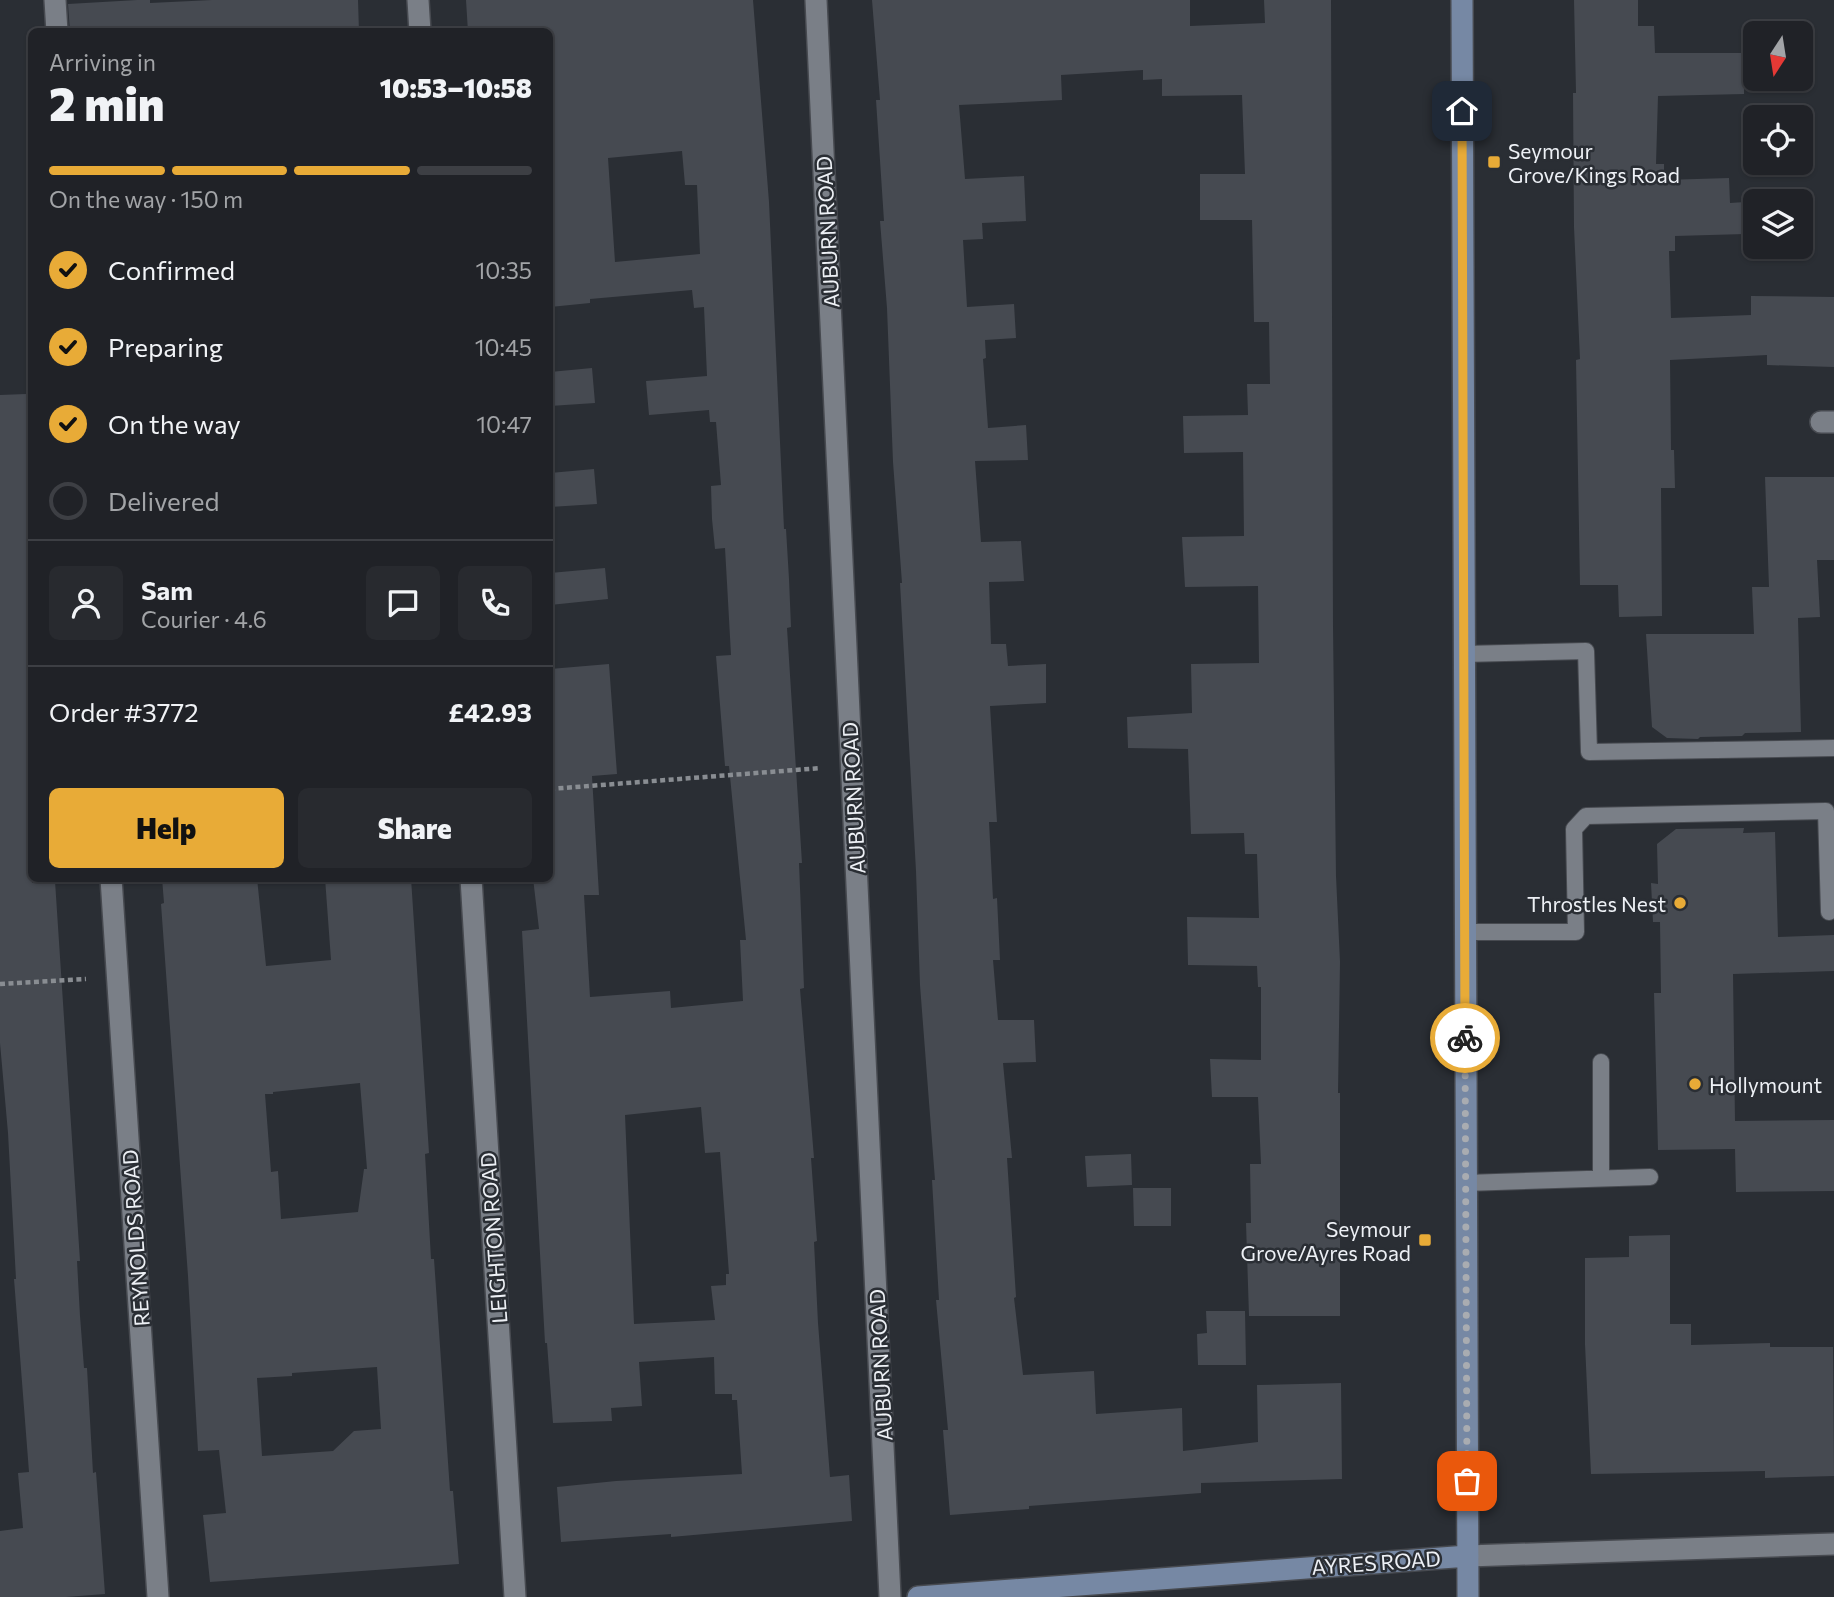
<!DOCTYPE html>
<html lang="en">
<head>
<meta charset="utf-8">
<style>
  :root { --surface:#202227; --page:#282a2f; --text:#f1f3f6; --muted:#a2a4a7; --line:#3d3f44; --accent:#e8ab37 }
  body { margin:0; font-family:Commissioner,sans-serif; background:var(--page); color:var(--text); height:100vh; display:flex; flex-direction:column; font-size:26px; white-space:nowrap }
  * { box-sizing:border-box; margin:0 }
  p { font-size:23px; color:var(--muted) }
  .icon { flex:none; width:38px; height:38px; fill:none; stroke:currentColor; stroke-width:2; stroke-linecap:round; stroke-linejoin:round }
  .map { position:relative; flex:1; overflow:hidden }
  .details { position:absolute; left:28px; top:28px; width:525px; height:854px; display:flex; flex-direction:column; background:var(--surface); border-radius:10px; box-shadow:0 2px 5px #0004,0 0 0 2px var(--line) }
  .details>* { flex:none }
  .needle { width:46px; rotate:192deg }
  .tools { position:absolute; left:1743px; top:21px; display:grid; gap:14px }
  .tools a { display:grid; place-items:center; width:70px; height:70px; border-radius:10px; background:var(--surface); box-shadow:0 2px 5px #0004,0 0 0 2px var(--line); font-size:35px }
  .pin { position:absolute; display:grid; place-items:center; width:60px; height:60px; color:#fff; margin:-30px; border-radius:14px; box-shadow:0 4px 10px #0006 }
  .courier { position:absolute; display:grid; place-items:center; width:70px; height:70px; margin:-35px; border:5px solid #e8ab37; border-radius:50%; background:#fff; color:#222; box-shadow:0 2px 9px #0007 }
  .head em { font-style:normal; font-weight:800 }
  .head div { display:flex; flex-direction:column-reverse }
  .head { display:flex; align-items:center; justify-content:space-between; height:119px; padding:0 21px }
  h1 { font-size:46px; font-weight:800; line-height:52px }
  .bar { display:grid; grid-template-columns:repeat(4,1fr); gap:10px 7px; align-content:center; height:84px; padding:0 21px }
  .bar i { height:9px; border-radius:5px; background:var(--line) }
  .bar .on { background:var(--accent) }
  .bar p { grid-column:span 4 }
  .line { display:flex; align-items:center; gap:18px; padding:0 21px; border-top:2px solid var(--line) }
  .line div { flex:1 }
  .round { display:grid; place-items:center; flex:none; width:74px; height:74px; border-radius:10px; background:var(--page) }
  ol { padding:0 21px; list-style:none }
  li { display:flex; align-items:center; gap:21px; height:77px }
  li p { margin-inline-start:auto }
  li .icon { padding:7px; border-radius:50%; background:var(--accent); color:#111; stroke-width:4 }
  li:last-child { color:var(--muted) }
  li i { width:38px; height:38px; border:4px solid var(--line); border-radius:50% }
  .primary-button { display:flex; gap:14px; margin-top:auto; padding:14px 21px }
  .primary-button a { flex:1; height:80px; border-radius:10px; background:var(--accent); color:#111; font-size:28px; font-weight:800; line-height:80px; text-align:center }
  .primary-button a+a { background:var(--page); color:var(--text) }
  .map>svg:first-child { display:block }
</style>
</head>
<body>
<div class="map">
<svg width="1834" height="1597" viewBox="0 0 1834 1597">
  <rect width="100%" height="100%" fill="#2a2e34"/>
  <path fill="#464a51" fill-rule="evenodd" d="M 137,0 L 150,0 L 150,3 L 212,0 L 358,0 L 359,32 L 70,32 L 68,4 Z
    M 466,0 L 753,0 L 769,202 L 784,529 L 786,529 L 789,579 L 791,627 L 787,628 L 802,863 L 799,863 L 804,988 L 800,989 L 814,1158 L 811,1158 L 817,1241 L 814,1242 L 818,1323 L 830,1477 L 849,1475 L 852,1521 L 671,1537 L 671,1534 L 561,1542 L 557,1487 L 616,1481 L 742,1474 L 737,1400 L 732,1400 L 732,1394 L 715,1394 L 714,1357 L 639,1362 L 642,1406 L 611,1408 L 612,1421 L 553,1423 L 547,1343 L 545,1343 L 522,931 L 539,929 L 533,878 L 550,878 L 550,669 L 609,664 L 617,774 L 592,776 L 599,895 L 584,895 L 590,997 L 670,991 L 671,1008 L 743,1001 L 740,940 L 746,940 L 729,766 L 725,766 L 716,656 L 731,655 L 727,583 L 725,548 L 715,549 L 712,519 L 711,486 L 721,485 L 716,422 L 710,422 L 709,410 L 649,415 L 646,381 L 707,376 L 704,307 L 694,308 L 692,290 L 590,299 L 590,303 L 550,307 L 550,32 L 468,32 ZM 682,151 L 685,185 L 697,185 L 700,254 L 615,262 L 608,158 ZM 701,1107 L 705,1153 L 720,1152 L 729,1274 L 726,1274 L 726,1285 L 711,1286 L 715,1320 L 634,1324 L 625,1115 Z
    M 872,0 L 1190,0 L 1190,26 L 1265,23 L 1264,0 L 1331,0 L 1333,626 L 1336,876 L 1340,962 L 1338,1093 L 1340,1093 L 1340,1316 L 1249,1316 L 1246,1223 L 1251,1223 L 1250,1164 L 1261,1164 L 1258,1097 L 1212,1097 L 1210,1059 L 1261,1060 L 1261,987 L 1258,987 L 1257,966 L 1188,965 L 1187,917 L 1259,918 L 1257,854 L 1245,854 L 1244,833 L 1191,834 L 1188,749 L 1128,748 L 1127,717 L 1192,713 L 1191,664 L 1259,663 L 1258,586 L 1185,587 L 1182,537 L 1244,536 L 1243,452 L 1184,453 L 1183,416 L 1248,415 L 1247,384 L 1270,384 L 1269,322 L 1254,322 L 1252,220 L 1200,220 L 1200,174 L 1245,174 L 1242,95 L 1162,96 L 1162,79 L 1143,80 L 1143,70 L 1061,75 L 1062,100 L 959,105 L 965,179 L 1024,176 L 1026,221 L 982,223 L 983,239 L 963,240 L 967,307 L 1014,304 L 1016,338 L 985,340 L 986,358 L 983,359 L 988,428 L 1026,425 L 1028,460 L 975,461 L 981,542 L 1021,541 L 1024,581 L 989,582 L 991,644 L 1006,644 L 1008,666 L 1046,664 L 1046,703 L 990,706 L 997,822 L 989,822 L 993,899 L 997,898 L 1000,960 L 993,960 L 998,1020 L 1034,1020 L 1036,1062 L 1003,1063 L 1012,1158 L 1007,1158 L 1016,1297 L 1014,1298 L 1023,1375 L 1094,1371 L 1096,1414 L 1182,1408 L 1183,1451 L 1258,1442 L 1257,1385 L 1341,1383 L 1342,1479 L 1201,1483 L 1201,1493 L 1029,1506 L 1029,1509 L 950,1515 L 943,1430 L 948,1430 L 936,1300 L 939,1300 L 932,1180 L 935,1180 L 920,985 L 916,871 L 900,583 L 902,583 L 893,462 L 887,308 L 880,221 L 884,221 L 876,100 L 880,100 Z
    M 1574,0 L 1638,0 L 1638,26 L 1654,26 L 1655,53 L 1744,53 L 1744,94 L 1658,96 L 1656,164 L 1664,164 L 1664,180 L 1729,178 L 1730,203 L 1745,202 L 1745,234 L 1675,236 L 1675,251 L 1669,251 L 1671,318 L 1751,315 L 1751,296 L 1834,297 L 1834,367 L 1767,365 L 1767,355 L 1670,360 L 1671,450 L 1674,450 L 1675,488 L 1661,488 L 1662,616 L 1619,617 L 1618,585 L 1580,585 L 1576,360 L 1580,359 L 1574,227 L 1573,93 L 1576,93 Z
    M 592,368 L 595,403 L 550,406 L 550,372 Z
    M 26,394 L 32,484 L 32,519 L 28,519 L 32,577 L 32,883 L 55,881 L 80,1261 L 77,1261 L 80,1316 L 84,1368 L 87,1368 L 93,1473 L 96,1472 L 105,1594 L 66,1597 L 0,1597 L 0,1531 L 23,1528 L 18,1473 L 29,1472 L 14,1279 L 16,1279 L 8,1133 L 0,1043 L 0,395 Z
    M 594,469 L 597,504 L 550,507 L 550,473 Z
    M 1765,477 L 1834,477 L 1834,560 L 1817,560 L 1820,617 L 1798,618 L 1801,732 L 1745,733 L 1742,736 L 1700,737 L 1698,739 L 1667,738 L 1652,727 L 1646,634 L 1754,634 L 1752,587 L 1769,587 Z
    M 605,568 L 608,599 L 550,605 L 550,573 Z
    M 1744,828 L 1743,833 L 1775,832 L 1778,937 L 1834,935 L 1834,971 L 1733,974 L 1735,1121 L 1834,1120 L 1834,1191 L 1736,1192 L 1735,1149 L 1658,1150 L 1654,993 L 1661,993 L 1660,922 L 1653,922 L 1651,883 L 1658,884 L 1657,844 L 1676,829 Z
    M 162,878 L 257,878 L 266,966 L 331,960 L 325,878 L 411,878 L 429,1153 L 425,1154 L 431,1259 L 434,1259 L 450,1491 L 453,1491 L 459,1564 L 210,1582 L 203,1515 L 226,1513 L 219,1450 L 198,1451 L 188,1276 L 161,904 L 164,903 ZM 360,1083 L 367,1169 L 364,1169 L 358,1212 L 281,1219 L 278,1171 L 271,1172 L 265,1094 L 273,1094 L 273,1092 ZM 377,1367 L 381,1429 L 354,1431 L 333,1451 L 262,1456 L 257,1378 L 292,1376 L 292,1373 Z
    M 1131,1154 L 1132,1185 L 1087,1187 L 1085,1156 Z
    M 1133,1188 L 1171,1188 L 1171,1226 L 1134,1226 Z
    M 1670,1235 L 1670,1324 L 1691,1324 L 1691,1345 L 1770,1343 L 1770,1347 L 1833,1347 L 1834,1476 L 1765,1478 L 1765,1471 L 1591,1474 L 1585,1344 L 1585,1258 L 1629,1257 L 1629,1236 Z
    M 1206,1311 L 1245,1311 L 1246,1365 L 1198,1365 L 1197,1334 L 1207,1333 Z"/>
  <g fill="none" stroke-linecap="round" stroke-linejoin="round">
    <defs>
      <path id="lane" d="M 1464,654 L 1586,651 L 1589,752 L 1834,748
        M 1465,932 L 1576,932 L 1574,829 L 1586,816 L 1826,811 L 1829,912
        M 1601,1178 L 1601,1062
        M 1466,1183 L 1650,1177"/>
      <path id="street" d="M 55,0 L 57,32
        M 418,0 L 420,32
        M 816,0 L 890,1597
        M 1821,422 L 1834,422
        M 111,878 L 158,1597
        M 471,878 L 515,1597
        M 1468,1556 L 1834,1544"/>
      <path id="secondary" d="M 1462,0 L 1468,1597
        M 918,1597 L 1468,1556"/>
    </defs>
    <use href="#lane" stroke="#474a50" stroke-width="18"/>
    <use href="#street" stroke="#474a50" stroke-width="24"/>
    <use href="#secondary" stroke="#474a50" stroke-width="24"/>
    <path stroke="#898d92" stroke-width="4.5" stroke-dasharray="5 3.5" stroke-linecap="butt" d="M 550,789 L 821,768
      M 0,984 L 86,979"/>
    <use href="#lane" stroke="#7a7f87" stroke-width="16"/>
    <use href="#street" stroke="#7a7f87" stroke-width="21"/>
    <use href="#secondary" stroke="#7688a4" stroke-width="21"/>
  </g>
  <g fill="none" stroke-linecap="round" stroke-linejoin="round">
    <path stroke="#a9acb1" stroke-width="7" stroke-dasharray="0 12.6" d="M 1465,1038 L 1467,1481"/>
    <path stroke="#e8ab37" stroke-width="9" d="M 1462,111 L 1465,1038"/>
  </g>
  <g fill="#e8ab37" stroke="#2a2e34" stroke-width="2.5">
    <rect x="1487" y="155" width="14" height="14" rx="3.5"/>
    <circle cx="1680" cy="903" r="7"/>
    <circle cx="1695" cy="1084" r="7"/>
    <rect x="1418" y="1233" width="14" height="14" rx="3.5"/>
  </g>
  <g text-anchor="middle" dominant-baseline="central" stroke-width="5" stroke-linejoin="round" paint-order="stroke">
    <g font-size="21" fill="#edf0f5" stroke="#2a2e34" text-anchor="start">
      <text x="1508" y="150">Seymour<tspan x="1508" dy="24">Grove/Kings Road</tspan></text>
      <text x="1666" y="903" text-anchor="end">Throstles Nest</text>
      <text x="1709" y="1084">Hollymount</text>
      <text x="1411" y="1228" text-anchor="end">Seymour<tspan x="1411" dy="24">Grove/Ayres Road</tspan></text>
    </g>
    <g font-size="21" fill="#edf0f5" stroke="#2a2e34">
      <text transform="translate(827 232) rotate(-93)">AUBURN ROAD</text>
      <text transform="translate(853 798) rotate(-93)">AUBURN ROAD</text>
      <text transform="translate(135 1238) rotate(-94)">REYNOLDS ROAD</text>
      <text transform="translate(493 1238) rotate(-94)">LEIGHTON ROAD</text>
      <text transform="translate(880 1365) rotate(-93)">AUBURN ROAD</text>
      <text transform="translate(1376 1562) rotate(-4)">AYRES ROAD</text>
    </g>
  </g>
</svg>
<div class="tools">
<a><svg class="needle" viewBox="-14 -14 28 28"><path d="M0-13l5 13h-10z" fill="#e53935"/><path d="M0 13l5-13h-10z" fill="#a2a4a7"/></svg></a>
<a><svg class="icon" aria-label="locate" viewBox="0 0 24 24"><circle cx="12" cy="12" r="6"/><path d="M12 2v4M12 18v4M2 12h4M18 12h4"/></svg></a>
<a><svg class="icon" aria-label="layers" viewBox="0 0 24 24"><path d="M12 4l9 5-9 5-9-5zM3 14l9 5 9-5"/></svg></a>
</div>
<div class="pin" style="left:1467px;top:1481px;background:#ea580c"><svg class="icon" aria-label="bag" viewBox="0 0 24 24"><path d="M5 8h14l-1 12H6zM9 8a3 3 0 0 1 6 0"/></svg></div>
<div class="pin" style="left:1462px;top:111px;background:#1f2937"><svg class="icon" aria-label="home" viewBox="0 0 24 24"><path d="M3 11l9-7 9 7M6 9v11h12V9"/></svg></div>
<div class="courier" style="left:1465px;top:1038px"><svg class="icon" aria-label="bike" viewBox="0 0 24 24"><circle cx="6" cy="16" r="4"/><circle cx="18" cy="16" r="4"/><path d="M6 16l4-8h5l3 8M10 8l3 8H6M13 5h3"/></svg></div>
<section class="details">
<div class="head"><div><h1>2 min</h1><p>Arriving in</p></div><em>10:53–10:58</em></div>
<div class="bar"><i class="on"></i><i class="on"></i><i class="on"></i><i></i><p>On the way · 150 m</p></div>
<ol>
<li><svg class="icon" aria-label="check" viewBox="0 0 24 24"><path d="M5 12l5 5 9-10"/></svg>Confirmed<p>10:35</p></li>
<li><svg class="icon" aria-label="check" viewBox="0 0 24 24"><path d="M5 12l5 5 9-10"/></svg>Preparing<p>10:45</p></li>
<li><svg class="icon" aria-label="check" viewBox="0 0 24 24"><path d="M5 12l5 5 9-10"/></svg>On the way<p>10:47</p></li>
<li><i></i>Delivered</li>
</ol>
<div class="line" style="height:126px"><a class="round"><svg class="icon" aria-label="person" viewBox="0 0 24 24"><circle cx="12" cy="8" r="4"/><path d="M4 21q1-7 8-7t8 7"/></svg></a><div><b>Sam</b><p>Courier · 4.6</p></div><a class="round"><svg class="icon" aria-label="chat" viewBox="0 0 24 24"><path d="M4 5h16v11H9l-5 4z"/></svg></a><a class="round"><svg class="icon" aria-label="phone" viewBox="0 0 24 24"><path d="M5 4h4l2 5-3 2q2 4 5 5l2-3 5 2v4C11 20 4 13 5 4z"/></svg></a></div>
<div class="line" style="height:91px"><div>Order #3772</div><b>£42.93</b></div>
<div class="primary-button"><a>Help</a><a>Share</a></div>
</section>
</div>
</body>
</html>
